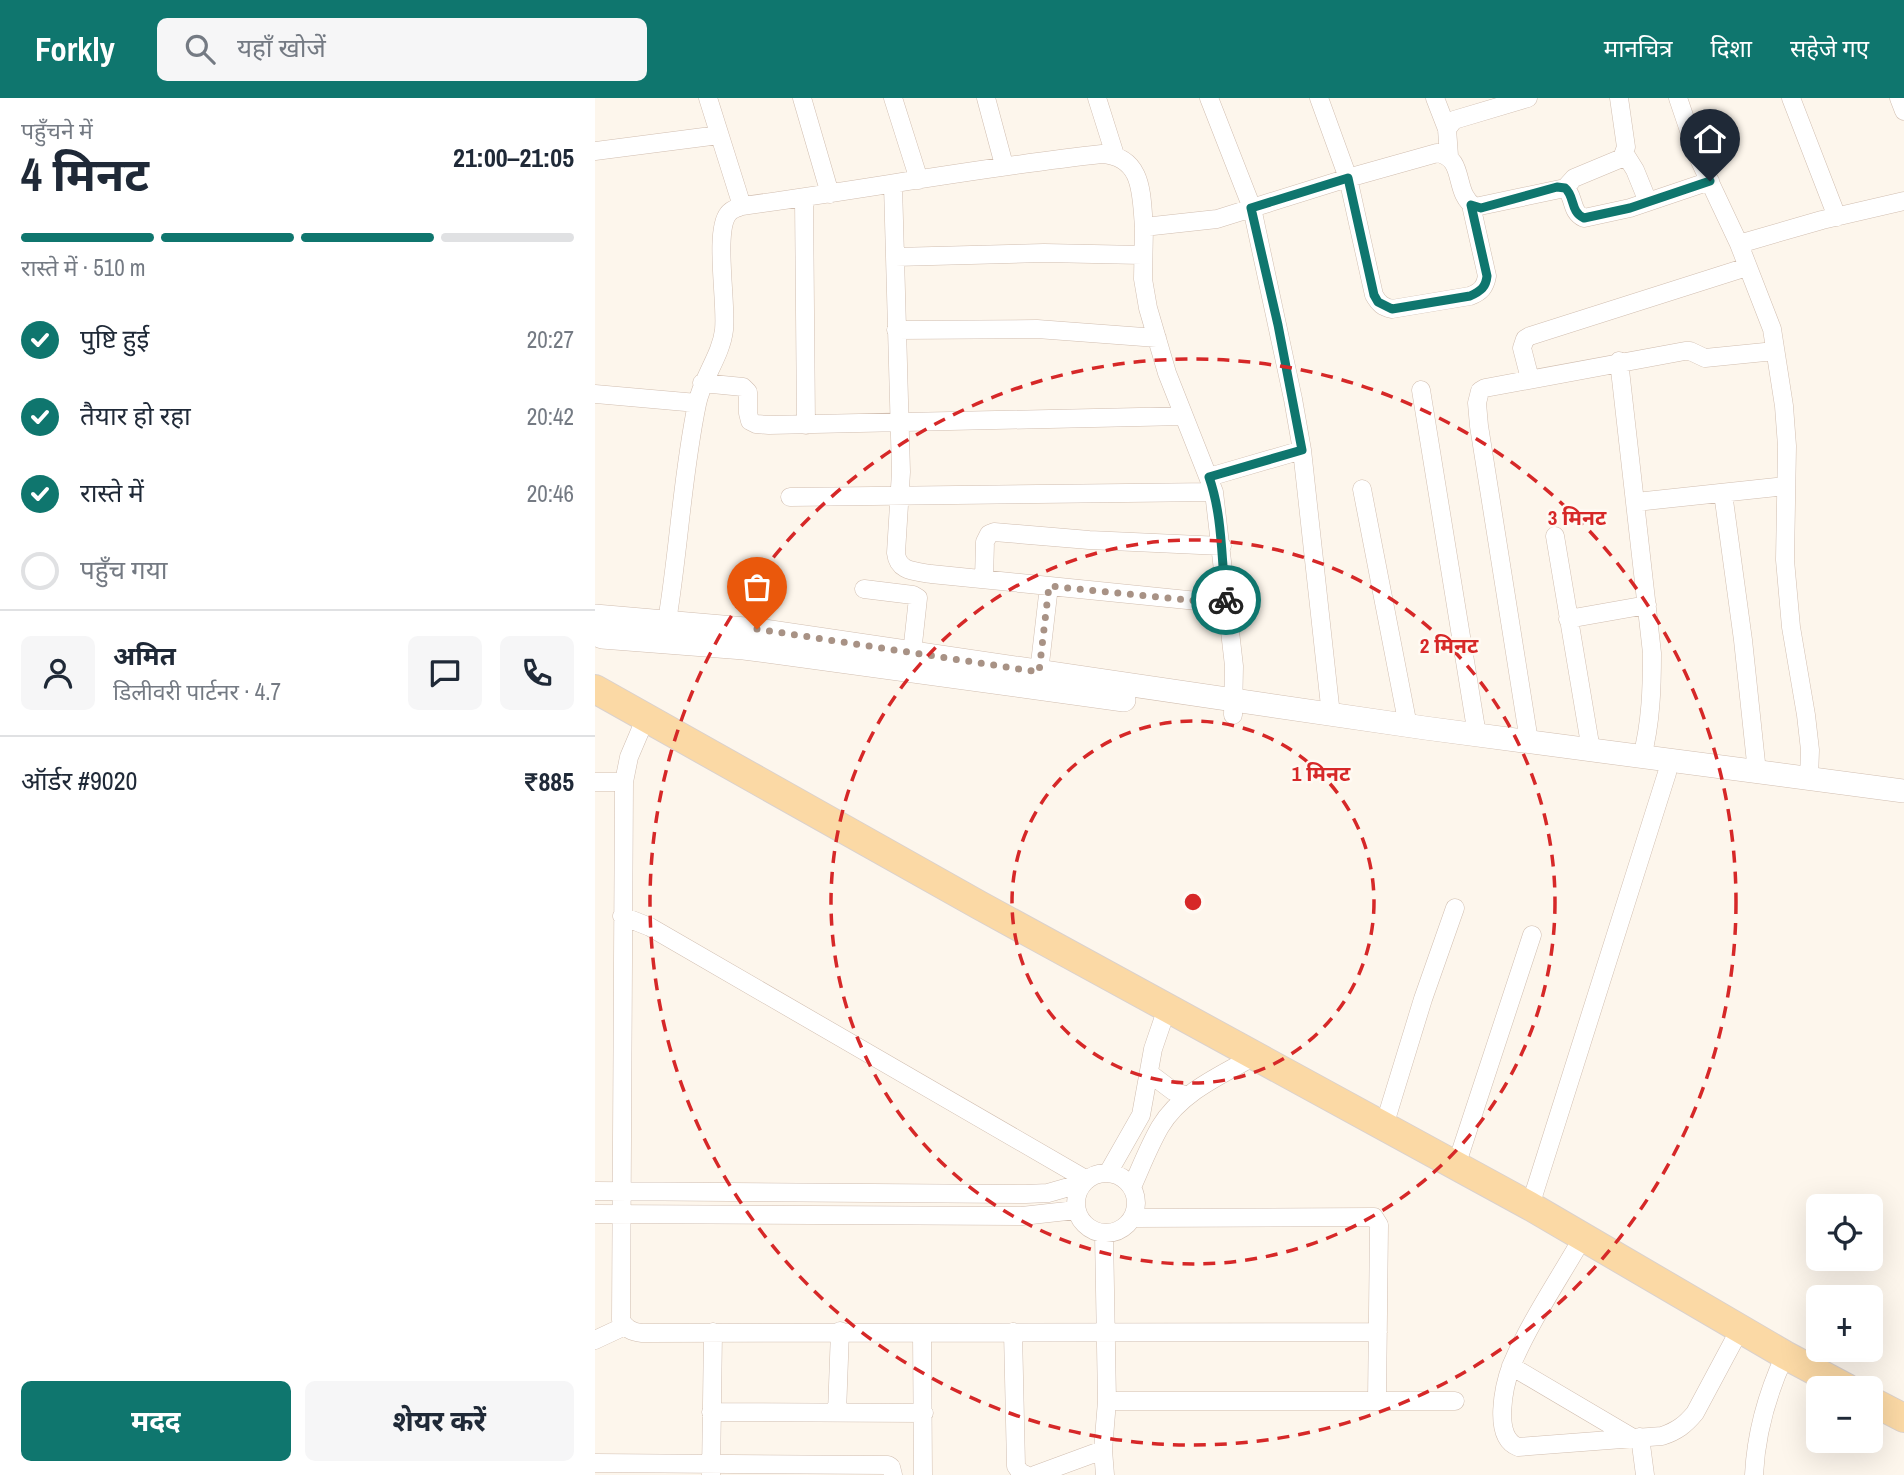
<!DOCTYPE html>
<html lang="hi">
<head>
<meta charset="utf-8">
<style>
  :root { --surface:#fff; --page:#f6f6f7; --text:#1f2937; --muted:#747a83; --line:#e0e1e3; --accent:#0f766e }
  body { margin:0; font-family:"Archivo Narrow","Noto Sans Devanagari",sans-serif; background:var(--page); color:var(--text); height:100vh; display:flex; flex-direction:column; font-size:26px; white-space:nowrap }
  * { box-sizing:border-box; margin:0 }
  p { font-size:23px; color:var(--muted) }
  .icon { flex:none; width:38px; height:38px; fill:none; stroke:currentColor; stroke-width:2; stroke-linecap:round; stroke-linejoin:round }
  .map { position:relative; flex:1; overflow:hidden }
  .panel { display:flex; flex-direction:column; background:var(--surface); width:595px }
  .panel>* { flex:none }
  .controls { position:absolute; left:1211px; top:1096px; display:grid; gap:14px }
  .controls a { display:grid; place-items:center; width:77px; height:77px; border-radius:10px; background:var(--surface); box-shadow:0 7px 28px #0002; font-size:35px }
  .pin { position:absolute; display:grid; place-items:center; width:60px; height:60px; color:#fff; margin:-72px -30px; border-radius:50% 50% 50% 0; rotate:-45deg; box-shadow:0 0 7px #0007 }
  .pin .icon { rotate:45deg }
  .courier { position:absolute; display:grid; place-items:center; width:70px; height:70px; margin:-35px; border:5px solid #0f766e; border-radius:50%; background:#fff; color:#222; box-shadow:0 2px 9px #0007 }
  .headline em { font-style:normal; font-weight:700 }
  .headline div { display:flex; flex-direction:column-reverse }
  .headline { display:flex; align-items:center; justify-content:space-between; height:119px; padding:0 21px }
  h1 { font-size:46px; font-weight:700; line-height:52px }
  .bar { display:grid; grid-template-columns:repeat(4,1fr); gap:10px 7px; align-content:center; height:84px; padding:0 21px }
  .bar i { height:9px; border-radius:5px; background:var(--line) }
  .bar .selected { background:var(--accent) }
  .bar p { grid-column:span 4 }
  .line { display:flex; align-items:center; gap:18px; padding:0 21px; border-top:2px solid var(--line) }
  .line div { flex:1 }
  .round { display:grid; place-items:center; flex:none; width:74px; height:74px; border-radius:10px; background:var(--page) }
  ol { padding:0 21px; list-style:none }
  li { display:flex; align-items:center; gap:21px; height:77px }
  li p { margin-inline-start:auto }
  li .icon { padding:7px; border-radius:50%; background:var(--accent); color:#fff; stroke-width:4 }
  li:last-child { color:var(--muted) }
  li i { width:38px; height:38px; border:4px solid var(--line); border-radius:50% }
  .cta { display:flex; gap:14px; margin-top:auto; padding:14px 21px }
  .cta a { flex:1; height:80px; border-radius:10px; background:var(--accent); color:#fff; font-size:28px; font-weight:700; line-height:80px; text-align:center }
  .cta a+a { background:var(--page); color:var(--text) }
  header { display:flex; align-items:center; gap:42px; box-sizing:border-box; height:98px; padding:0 35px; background:var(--accent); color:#fff }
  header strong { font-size:33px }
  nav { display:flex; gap:38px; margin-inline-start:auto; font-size:24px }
  .search { width:490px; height:63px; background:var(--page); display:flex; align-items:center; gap:18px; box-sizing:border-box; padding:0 24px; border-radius:10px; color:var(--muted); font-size:26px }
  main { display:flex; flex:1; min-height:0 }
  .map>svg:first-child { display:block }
</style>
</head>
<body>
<header>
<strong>Forkly</strong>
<div class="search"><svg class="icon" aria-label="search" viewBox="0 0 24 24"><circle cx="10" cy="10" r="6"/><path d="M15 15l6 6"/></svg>यहाँ खोजें</div>
<nav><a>मानचित्र</a><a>दिशा</a><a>सहेजे गए</a></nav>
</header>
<main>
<section class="panel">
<div class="headline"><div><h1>4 मिनट</h1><p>पहुँचने में</p></div><em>21:00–21:05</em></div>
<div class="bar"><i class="selected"></i><i class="selected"></i><i class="selected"></i><i></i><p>रास्ते में · 510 m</p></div>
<ol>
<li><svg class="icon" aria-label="check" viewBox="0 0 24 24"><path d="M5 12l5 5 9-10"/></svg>पुष्टि हुई<p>20:27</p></li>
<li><svg class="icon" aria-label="check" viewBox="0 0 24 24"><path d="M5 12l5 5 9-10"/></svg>तैयार हो रहा<p>20:42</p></li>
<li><svg class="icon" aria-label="check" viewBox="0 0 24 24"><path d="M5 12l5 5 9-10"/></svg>रास्ते में<p>20:46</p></li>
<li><i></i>पहुँच गया</li>
</ol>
<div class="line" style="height:126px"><a class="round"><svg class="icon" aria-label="person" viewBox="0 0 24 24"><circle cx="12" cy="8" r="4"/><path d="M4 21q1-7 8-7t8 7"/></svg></a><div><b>अमित</b><p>डिलीवरी पार्टनर · 4.7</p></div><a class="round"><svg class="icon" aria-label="chat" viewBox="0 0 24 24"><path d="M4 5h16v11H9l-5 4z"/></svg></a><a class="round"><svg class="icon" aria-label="phone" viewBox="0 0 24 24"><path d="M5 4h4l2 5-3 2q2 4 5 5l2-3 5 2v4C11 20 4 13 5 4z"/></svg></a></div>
<div class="line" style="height:91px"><div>ऑर्डर #9020</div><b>₹885</b></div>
<div class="cta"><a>मदद</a><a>शेयर करें</a></div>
</section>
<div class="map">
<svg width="1309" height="1377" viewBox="0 0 1309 1377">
  <rect width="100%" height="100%" fill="#fdf6ec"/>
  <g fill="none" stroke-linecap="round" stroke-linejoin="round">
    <defs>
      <path id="minor" d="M 113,0 L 147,108
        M 207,0 L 235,96
        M 298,0 L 324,82
        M 391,0 L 409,67
        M 502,0 L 520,57
        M 614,0 L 657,110 L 698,301 L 707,352 L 736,617
        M 724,0 L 753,80 L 779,197 C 784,206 788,209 797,211 L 875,198 C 886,194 890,189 892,178 L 876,107
        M 840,0 L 852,31
        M 1083,0 L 1103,59 L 1144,146 L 1177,231 L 1189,308 L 1192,348 L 1190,462 L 1196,529 L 1211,617 L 1215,652 L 1214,681
        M 1196,0 L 1242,119
        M 1304,0 L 1309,13
        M 0,53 L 124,37
        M 1030,56 L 1040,72 L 1053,104
        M 854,58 L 852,31 L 859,22 L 933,0
        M 298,87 L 306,374 L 301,455 C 303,474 320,473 336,476 L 632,506
        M 970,90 L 979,80 L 1027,60 L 1031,49 L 1024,0
        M 209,100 L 211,327
        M 1144,146 L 1227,122 L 1309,103
        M 300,159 L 449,155 L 547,157
        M 301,232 L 442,231 L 562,240
        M 1024,263 L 1057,555 C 1057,590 1056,624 1047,659
        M 935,281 L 927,250 L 930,241 L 935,238 L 1152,169
        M 107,285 L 148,289 L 153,294 L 153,315 L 155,323 L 161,326 L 174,327 L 589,318
        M 826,292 L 882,637
        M 0,296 L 102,305
        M 614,379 L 707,352
        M 767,391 L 813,628
        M 1128,395 L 1148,542 L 1162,674
        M 195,399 L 619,394
        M 1041,404 L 1191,388
        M 960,438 L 996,652
        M 389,481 L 390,444 L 394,436 L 399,434 L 494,442 L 627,448
        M 269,491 L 318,497 L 323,500 L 317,555
        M 973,521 L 1052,507
        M 72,523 C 84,451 87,378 102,306 C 107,280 126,258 129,232 C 132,206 119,134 133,116 C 136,111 142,110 147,108 C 267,92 387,69 507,56 C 549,59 546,97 549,129
        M 444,574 L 454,488
        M 638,617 L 639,568 L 619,394 L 572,275 L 553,210 L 548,181 L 549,129 L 622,121 L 753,80 L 842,55 C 872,60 857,95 880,109 L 970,90 C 980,98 975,114 989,120 L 1035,110 L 1115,83
        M 51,619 L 34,659 L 29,684 L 26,1222 C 31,1231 37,1234 47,1235 L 783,1234
        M 934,643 L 884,328 L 882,305 L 885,293 L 890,290 L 1090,253 L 1095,253 L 1110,260 L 1180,253
        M 0,684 L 29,684
        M 27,818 L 55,829 L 492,1082
        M 554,975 L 578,993 L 592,998
        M 789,1028 L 828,901 L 860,810
        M 861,1068 L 937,837
        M481 1105a30 30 0 1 1 60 0a30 30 0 1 1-60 0Z
        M 513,1075 L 546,1017 L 558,951 L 572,910
        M 537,1089 C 546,1069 554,1048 565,1029 C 586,994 626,977 660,958
        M 0,1093 L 431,1096 L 453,1095 L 488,1085
        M 935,1108 L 1072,675
        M 0,1116 L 427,1118 L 481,1112
        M 538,1120 L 779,1119 L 784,1127 L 782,1303
        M 509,1136 L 512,1303 L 508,1352 L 510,1377
        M 988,1139 C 964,1181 936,1222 917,1266 C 909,1287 897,1339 923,1349 L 1067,1338 C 1082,1333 1090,1327 1100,1315 L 1145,1231
        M 418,1234 L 421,1368 L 425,1374 L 431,1377
        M 327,1235 L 328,1377
        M 0,1242 L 30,1228
        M 916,1268 L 1038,1340
        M 512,1303 L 860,1303
        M 116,1314 L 329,1315
        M 242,1315 L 245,1233
        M 1045,1339 L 1050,1377
        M 0,1365 L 293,1367 L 296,1369 L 298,1377
        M 116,1377 L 118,1234
        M 440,1377 L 508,1352
        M 1159,1377 C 1161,1334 1172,1296 1190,1257"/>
      <path id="tertiary" d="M 0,518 L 162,532 L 830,630 L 1309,693
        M 0,536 L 7,539 L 149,550 L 529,602"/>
      <path id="primary" d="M 0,591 L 384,807 L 935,1108 L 1190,1257 L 1252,1290
        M 1276,1303 L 1309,1320"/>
    </defs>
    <use href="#minor" stroke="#d1beb0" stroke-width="19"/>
    <use href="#tertiary" stroke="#d1beb0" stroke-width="24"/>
    <use href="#primary" stroke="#dad1cd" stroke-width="30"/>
    <use href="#minor" stroke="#fff" stroke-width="18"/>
    <use href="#tertiary" stroke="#fff" stroke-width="23"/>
    <use href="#primary" stroke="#fbd9a5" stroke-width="28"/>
  </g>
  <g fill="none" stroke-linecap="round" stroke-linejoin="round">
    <path stroke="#a89285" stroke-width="7" stroke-dasharray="0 12.6" d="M 162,531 L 444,574 L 454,488 L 632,506 L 631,502"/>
    <path stroke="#0f766e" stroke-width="9" d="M 631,502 C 626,461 628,419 614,379 L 707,352 L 683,227 L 656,110 L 753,80 L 779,197 L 783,204 L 797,211 L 875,198 C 886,193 891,189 892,178 L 876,107 L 886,110 L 962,89 L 970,90 C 980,98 975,114 989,120 L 1035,110 L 1115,83"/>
  </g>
  <g fill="none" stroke="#d62828" stroke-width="3.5" stroke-dasharray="12 9">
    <circle cx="598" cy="804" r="181"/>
    <circle cx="598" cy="804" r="362"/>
    <circle cx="598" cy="804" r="543"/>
  </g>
  <circle cx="598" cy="804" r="10" fill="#d62828" stroke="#fffaf3" stroke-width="3.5"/>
  <g font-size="21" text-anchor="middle" font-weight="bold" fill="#d62828" stroke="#fffaf3" stroke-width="5" stroke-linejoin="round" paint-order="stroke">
    <text x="982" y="427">3 मिनट</text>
    <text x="854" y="555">2 मिनट</text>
    <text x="726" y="683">1 मिनट</text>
  </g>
</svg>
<div class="controls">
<a><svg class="icon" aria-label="locate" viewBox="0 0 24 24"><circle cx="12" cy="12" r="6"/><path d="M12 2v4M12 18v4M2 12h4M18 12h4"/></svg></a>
<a>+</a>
<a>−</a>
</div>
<div class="pin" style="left:162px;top:531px;background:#ea580c"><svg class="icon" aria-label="bag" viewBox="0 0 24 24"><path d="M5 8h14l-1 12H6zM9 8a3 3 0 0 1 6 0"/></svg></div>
<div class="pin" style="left:1115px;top:83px;background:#1f2937"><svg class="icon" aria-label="home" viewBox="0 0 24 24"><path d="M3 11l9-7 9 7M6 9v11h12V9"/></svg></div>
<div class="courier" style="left:631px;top:502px"><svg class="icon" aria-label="bike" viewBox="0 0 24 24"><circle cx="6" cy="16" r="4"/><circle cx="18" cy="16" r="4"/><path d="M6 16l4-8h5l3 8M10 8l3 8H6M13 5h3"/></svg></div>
</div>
</main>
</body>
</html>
